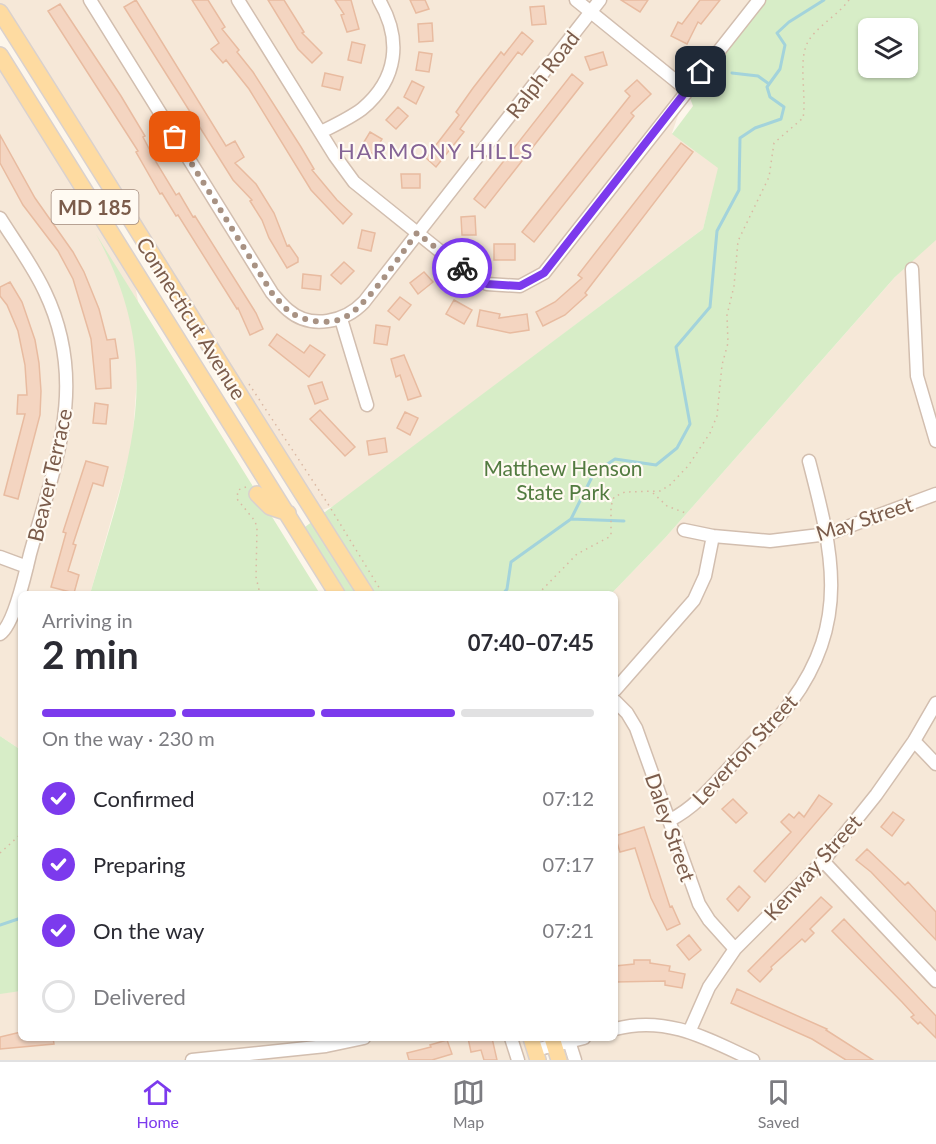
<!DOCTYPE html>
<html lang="en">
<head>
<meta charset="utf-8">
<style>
  :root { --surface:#fff; --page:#f7f7f7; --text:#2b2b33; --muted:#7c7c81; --line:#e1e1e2; --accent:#7c3aed }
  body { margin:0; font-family:Lato,sans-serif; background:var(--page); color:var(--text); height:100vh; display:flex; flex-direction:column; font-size:22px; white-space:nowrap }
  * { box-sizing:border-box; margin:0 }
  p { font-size:20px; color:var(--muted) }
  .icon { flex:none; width:33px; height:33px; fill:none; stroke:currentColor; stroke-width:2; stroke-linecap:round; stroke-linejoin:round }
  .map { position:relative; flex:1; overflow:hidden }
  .drawer { position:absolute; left:18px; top:591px; width:600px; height:450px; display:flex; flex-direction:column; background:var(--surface); border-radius:9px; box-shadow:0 2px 4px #0004 }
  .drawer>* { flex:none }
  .buttons { position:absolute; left:858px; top:18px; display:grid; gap:12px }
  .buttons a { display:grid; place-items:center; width:60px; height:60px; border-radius:9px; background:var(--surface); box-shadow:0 2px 4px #0004; font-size:30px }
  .pin { position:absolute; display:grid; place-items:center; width:51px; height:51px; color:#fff; margin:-26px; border-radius:12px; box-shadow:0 3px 9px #0006 }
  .courier { position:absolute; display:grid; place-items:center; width:60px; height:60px; margin:-30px; border:4px solid #7c3aed; border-radius:50%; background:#fff; color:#222; box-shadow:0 2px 8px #0007 }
  .overview em { font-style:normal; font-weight:700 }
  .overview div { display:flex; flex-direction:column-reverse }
  .overview { display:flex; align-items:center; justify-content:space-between; height:102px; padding:0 24px }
  h1 { font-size:39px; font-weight:700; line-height:45px }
  .bar { display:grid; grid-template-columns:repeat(4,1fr); gap:9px 6px; align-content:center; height:72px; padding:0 24px }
  .bar i { height:8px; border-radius:4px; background:var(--line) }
  .bar .on { background:var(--accent) }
  .bar p { grid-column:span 4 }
  ol { padding:0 24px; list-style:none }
  li { display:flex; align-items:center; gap:18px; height:66px }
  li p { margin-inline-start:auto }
  li .icon { padding:6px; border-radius:50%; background:var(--accent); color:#fff; stroke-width:4 }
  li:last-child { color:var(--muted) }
  li i { width:33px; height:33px; border:3px solid var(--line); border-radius:50% }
  .dock { display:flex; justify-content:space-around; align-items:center; height:84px; border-top:2px solid var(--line); background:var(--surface); font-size:16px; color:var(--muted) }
  .dock a { display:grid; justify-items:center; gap:3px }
  .dock .on { color:var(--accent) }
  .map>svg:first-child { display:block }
</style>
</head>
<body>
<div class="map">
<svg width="936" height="1060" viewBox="0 0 936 1060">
  <rect width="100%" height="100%" fill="#fdf6eb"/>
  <path fill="#f6e8d8" d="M 0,0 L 759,0 L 687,90 L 672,133 L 719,168 L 703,229 L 334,506 L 314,513 L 0,12 Z
    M 0,55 L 120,246 L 136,290 L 138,301 L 137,378 L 132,447 L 90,594 L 21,594 L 21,750 L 0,736 Z
    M 936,239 L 936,1060 L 559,1060 L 552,1038 L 615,1038 L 615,594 L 611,594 L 665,538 L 896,276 Z
    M 21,991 L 21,1038 L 531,1038 L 538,1060 L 0,1060 L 0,993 Z"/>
  <path fill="#d7edc7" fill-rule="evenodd" d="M 759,0 L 936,0 L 936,240 L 895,277 L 665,538 L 611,594 L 347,594 L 305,527 L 703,229 L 718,168 L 672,134 L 693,106 L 687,90 ZM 868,28 L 908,28 L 908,68 L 868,68 Z
    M 96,234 L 320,594 L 90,594 C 129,460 169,368 96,234 Z
    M 0,736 L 21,750 L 21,991 L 0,994 Z"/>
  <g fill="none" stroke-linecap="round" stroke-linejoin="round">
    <path stroke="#a3d3db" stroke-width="3" d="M 732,73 L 758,76 L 769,84
      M 571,519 L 624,521
      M 503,594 L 507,589 L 511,562 L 571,519 L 594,473 L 615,459 L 656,465 L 677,448 L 690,424 L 676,347 L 710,307 L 717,231 L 739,190 L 740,138 L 755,128 L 781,119 L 784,107 L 770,97 L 767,87 L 780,69 L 785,45 L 777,33 L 789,22 L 824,0
      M 0,925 L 21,918"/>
  </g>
  <path fill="#f4d5c1" stroke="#e8bba0" stroke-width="1.5" d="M 136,0 L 226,146 L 235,141 L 244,157 L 235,163 L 256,184 L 274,213 L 287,246 L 289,245 L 298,258 L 298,262 L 287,268 L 269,238 L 262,220 L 250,201 L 252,200 L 233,180 L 124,7 Z
    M 192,0 L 208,0 L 225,27 L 222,29 L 239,50 L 237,52 L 253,72 L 301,147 L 314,169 L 312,170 L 337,200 L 352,214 L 343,224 L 311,190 L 249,89 L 226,60 L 223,63 L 211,49 L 219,43 Z
    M 268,0 L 284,0 L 304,32 L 302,33 L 322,53 L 312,63 L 298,49 Z
    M 335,0 L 351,0 L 359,29 L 347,32 L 341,15 L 344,14 Z
    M 410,0 L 425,0 L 429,9 L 416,13 Z
    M 621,0 L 648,0 L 640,12 Z
    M 700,0 L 720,0 L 701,24 L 698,22 L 687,44 L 671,36 L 678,22 L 682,24 Z
    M 60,4 L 121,96 L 145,136 L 143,137 L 156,162 L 176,195 L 179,193 L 193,217 L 195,216 L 256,313 L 263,329 L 250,335 L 238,308 L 237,309 L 178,215 L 176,216 L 162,193 L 160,194 L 136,152 L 138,151 L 48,11 Z
    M 544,6 L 546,24 L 532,25 L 530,7 Z
    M 432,23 L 433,41 L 419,42 L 418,24 Z
    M 522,32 L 533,41 L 522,55 L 518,52 L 477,106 L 460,129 L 464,132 L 436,167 L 426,158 L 459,115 L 456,112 L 473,88 L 501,52 L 504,55 Z
    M 352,42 L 365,45 L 361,63 L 348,60 Z
    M 419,52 L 432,54 L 429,72 L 416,70 Z
    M 603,52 L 607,65 L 590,70 L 585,57 Z
    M 325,73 L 343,77 L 340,90 L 322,86 Z
    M 572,74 L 583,83 L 485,208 L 474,199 Z
    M 637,80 L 651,94 L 631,113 L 634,116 L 534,242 L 522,232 L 630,96 L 625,91 Z
    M 412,81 L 424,87 L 416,104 L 404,97 Z
    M 398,107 L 408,116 L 396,129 L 386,120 Z
    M 370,132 L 382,139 L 373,154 L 361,147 Z
    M 0,135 L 35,198 L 73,252 L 84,272 L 99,309 L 107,340 L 115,339 L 118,358 L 110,359 L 111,388 L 96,389 L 91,339 L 73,279 L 58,251 L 23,205 L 0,163 Z
    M 681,143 L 693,152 L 585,293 L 587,295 L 565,315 L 543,326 L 536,312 L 555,302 L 582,278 L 578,275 Z
    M 401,174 L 420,174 L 420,188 L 402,188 Z
    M 475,216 L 476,235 L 462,235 L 461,217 Z
    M 362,230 L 375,233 L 371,251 L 358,248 Z
    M 494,244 L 515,244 L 515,260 L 494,260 Z
    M 344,262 L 354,271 L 341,284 L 331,275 Z
    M 424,272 L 433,282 L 418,294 L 410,283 Z
    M 303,274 L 321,276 L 320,290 L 302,288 Z
    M 10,282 L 22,302 L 35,340 L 39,363 L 41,391 L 40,415 L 18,499 L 4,495 L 25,414 L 17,414 L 18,395 L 27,395 L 25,365 L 18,331 L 7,305 L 0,296 L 0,287 Z
    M 400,297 L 411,305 L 399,320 L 388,311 Z
    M 454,300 L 472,310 L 464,324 L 446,314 Z
    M 480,310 L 500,314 L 499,318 L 527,314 L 529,330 L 510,333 L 477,326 Z
    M 376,325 L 390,327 L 387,345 L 374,343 Z
    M 277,334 L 304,353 L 310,345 L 325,355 L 309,377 L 269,345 Z
    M 404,355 L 421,396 L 408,400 L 400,375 L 396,377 L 391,359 Z
    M 322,382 L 328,399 L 315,404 L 308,386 Z
    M 95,403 L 108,405 L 106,424 L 93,423 Z
    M 320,410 L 355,447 L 345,456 L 310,419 Z
    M 405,412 L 418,418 L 410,435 L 397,428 Z
    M 385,438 L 387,452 L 369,455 L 367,441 Z
    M 86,461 L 108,467 L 103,486 L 93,483 L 73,544 L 76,545 L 68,571 L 79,575 L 74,593 L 51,587 L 66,533 L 63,532 Z
    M 819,795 L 832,804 L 765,882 L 754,871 L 791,832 L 781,822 L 789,814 L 794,818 L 799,812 L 804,817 Z
    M 733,799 L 747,813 L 736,823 L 722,809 Z
    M 893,812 L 904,820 L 892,836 L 881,827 Z
    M 644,827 L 670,907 L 672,906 L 680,924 L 667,930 L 651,898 L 635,848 L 620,852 L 615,836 Z
    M 867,849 L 905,885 L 908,882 L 936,912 L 936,940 L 871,872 L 856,860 Z
    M 739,886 L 750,897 L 738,911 L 727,899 Z
    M 821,897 L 832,907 L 810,929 L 814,933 L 805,942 L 802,939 L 771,967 L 772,969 L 760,982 L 748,971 Z
    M 844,919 L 936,1016 L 936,1038 L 920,1022 L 918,1024 L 911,1017 L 914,1015 L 902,1002 L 832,931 Z
    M 689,935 L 701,950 L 689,960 L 677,945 Z
    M 634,960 L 650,960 L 650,963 L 670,966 L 669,971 L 685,974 L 682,988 L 665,985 L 665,981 L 615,982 L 615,966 L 634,964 Z
    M 737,989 L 827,1029 L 826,1030 L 873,1060 L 846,1060 L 812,1039 L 731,1003 Z
    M 21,1032 L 21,1038 L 53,1038 L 54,1044 L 0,1049 L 0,1037 Z
    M 468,1038 L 492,1038 L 497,1060 L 484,1060 L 481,1050 L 471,1052 Z
    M 447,1040 L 452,1054 L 432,1060 L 409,1060 L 407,1053 L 431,1047 L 430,1045 Z"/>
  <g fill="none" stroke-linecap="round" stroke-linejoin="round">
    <defs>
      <path id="minor" d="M 90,0 L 272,293 C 277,299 282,305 288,310 C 311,330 345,322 364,302 L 600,0
        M 238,0 L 335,156 L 354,182 L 451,260 L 487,284 L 520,286 L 544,273 L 759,0
        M 576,0 L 687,90
        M 321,132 C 335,125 350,118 362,109 C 398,79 402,39 379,0
        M 0,218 C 15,242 33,266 45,292 C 89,384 55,463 30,554 C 26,571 14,625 0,634
        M 912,269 L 917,376 L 936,441
        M 341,319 L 367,405
        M 684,530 L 713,536 L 770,541 L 828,534 L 936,494
        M 0,557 L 27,567
        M 615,690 L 694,600 L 705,576 L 713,536
        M 615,701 L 627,713 L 636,728 L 699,904 L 709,920 L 735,949
        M 914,741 L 936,764
        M 670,820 C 699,806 721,775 744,752 C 759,736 778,720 791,702 C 851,621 832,550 809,461
        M 823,861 L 936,981
        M 615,1029 C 667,1015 708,1039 753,1060
        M 690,1030 L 709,987 L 735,949 L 823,861 L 876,795 L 914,741 L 936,703
        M 511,1038 L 518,1060
        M 568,1038 L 575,1060
        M 535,1050 L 584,1038
        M 192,1060 L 326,1046 L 364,1038"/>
      <path id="major" d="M 0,12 C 123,205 242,401 366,594
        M 0,55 L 337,594
        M 257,494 L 270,507 L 288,513
        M 531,1038 L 538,1060
        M 552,1038 L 559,1060"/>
    </defs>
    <use href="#minor" stroke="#d2beaf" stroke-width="15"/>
    <use href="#major" stroke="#dad1cd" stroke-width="18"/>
    <path stroke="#dab8a3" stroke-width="1.5" stroke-dasharray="1.5 4.5" stroke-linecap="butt" d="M 249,384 L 328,504
      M 246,487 L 238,490 L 237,499 L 255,521 L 257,528 L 256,577 L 260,594
      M 653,493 L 667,506 L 688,514
      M 380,594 L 385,592 L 403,594
      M 538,594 L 577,554 L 611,536 L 611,506 L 614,497 L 625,492 L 660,491 L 670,485 L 688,466 L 710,433 L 717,416 L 722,365 L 728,343 L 727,315 L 734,286 L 738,241 L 769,177 L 774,143 L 803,118 C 807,96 797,58 809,40 C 820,24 838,15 849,0
      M 0,853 L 21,834"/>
    <use href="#minor" stroke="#fff" stroke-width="12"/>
    <use href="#major" stroke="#fedba1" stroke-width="15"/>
    <path stroke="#dab8a3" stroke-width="1.5" stroke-dasharray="1.5 4.5" stroke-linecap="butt" d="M 328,504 L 383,594"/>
  </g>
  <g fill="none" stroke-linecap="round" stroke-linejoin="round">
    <path stroke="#a89283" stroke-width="6" stroke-dasharray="0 10.8" d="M 175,137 L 272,293 C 278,299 284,308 291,313 C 305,321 325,325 341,319 C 365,310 400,255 417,233 L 462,268"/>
    <path stroke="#7c3aed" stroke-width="8" d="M 462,268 L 487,284 L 520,286 L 544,273 L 701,72"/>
  </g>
  <g text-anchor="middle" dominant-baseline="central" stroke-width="4.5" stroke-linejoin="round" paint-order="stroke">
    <rect fill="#fffaf2" stroke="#a38b7d" stroke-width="1.5" x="51.5" y="190" width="87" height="34" rx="4.5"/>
    <g font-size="20" font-weight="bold" fill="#7b5c4b">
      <text x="95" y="207">MD 185</text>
    </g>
    <g font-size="21" fill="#7b5c4b" stroke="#fffaf2">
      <text transform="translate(542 74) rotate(-52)">Ralph Road</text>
      <text transform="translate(192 318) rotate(58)">Connecticut Avenue</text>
      <text transform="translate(49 475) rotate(-77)">Beaver Terrace</text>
      <text transform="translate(864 518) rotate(-18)">May Street</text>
      <text transform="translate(744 749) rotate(-47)">Leverton Street</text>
      <text transform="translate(671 827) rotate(71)">Daley Street</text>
      <text transform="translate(812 867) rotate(-48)">Kenway Street</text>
    </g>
    <g font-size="21" fill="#527b40" stroke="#fffaf2">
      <text x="563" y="467">Matthew Henson<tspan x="563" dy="24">State Park</tspan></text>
    </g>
    <g font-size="22" letter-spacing="1.5" fill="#856496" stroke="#fffaf2">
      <text x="436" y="150">HARMONY HILLS</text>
    </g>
  </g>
</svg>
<div class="buttons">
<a><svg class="icon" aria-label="layers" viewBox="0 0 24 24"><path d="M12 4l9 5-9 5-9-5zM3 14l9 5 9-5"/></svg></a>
</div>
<div class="pin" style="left:175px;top:137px;background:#ea580c"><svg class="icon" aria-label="bag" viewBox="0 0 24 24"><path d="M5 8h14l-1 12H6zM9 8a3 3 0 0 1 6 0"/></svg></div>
<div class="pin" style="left:701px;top:72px;background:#1f2937"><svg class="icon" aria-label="home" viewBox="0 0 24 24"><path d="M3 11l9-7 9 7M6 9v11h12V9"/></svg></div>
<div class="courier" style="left:462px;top:268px"><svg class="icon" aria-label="bike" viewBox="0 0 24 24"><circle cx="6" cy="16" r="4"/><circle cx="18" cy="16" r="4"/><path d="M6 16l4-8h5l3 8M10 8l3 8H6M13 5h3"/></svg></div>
<section class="drawer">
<div class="overview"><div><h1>2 min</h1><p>Arriving in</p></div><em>07:40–07:45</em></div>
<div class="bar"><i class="on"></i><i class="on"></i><i class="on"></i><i></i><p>On the way · 230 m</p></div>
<ol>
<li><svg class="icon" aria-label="check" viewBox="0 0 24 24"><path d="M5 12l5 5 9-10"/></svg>Confirmed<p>07:12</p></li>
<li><svg class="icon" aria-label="check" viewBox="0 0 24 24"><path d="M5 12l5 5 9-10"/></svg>Preparing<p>07:17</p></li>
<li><svg class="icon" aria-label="check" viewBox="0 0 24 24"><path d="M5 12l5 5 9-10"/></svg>On the way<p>07:21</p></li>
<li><i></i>Delivered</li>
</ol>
</section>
</div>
<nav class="dock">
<a class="on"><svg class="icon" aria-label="home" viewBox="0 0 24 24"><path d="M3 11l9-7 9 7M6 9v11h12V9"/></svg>Home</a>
<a><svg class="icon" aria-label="map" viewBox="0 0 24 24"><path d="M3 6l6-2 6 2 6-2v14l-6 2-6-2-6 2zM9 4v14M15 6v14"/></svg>Map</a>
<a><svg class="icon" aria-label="saved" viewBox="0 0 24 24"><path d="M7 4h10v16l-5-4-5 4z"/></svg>Saved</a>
</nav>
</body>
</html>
